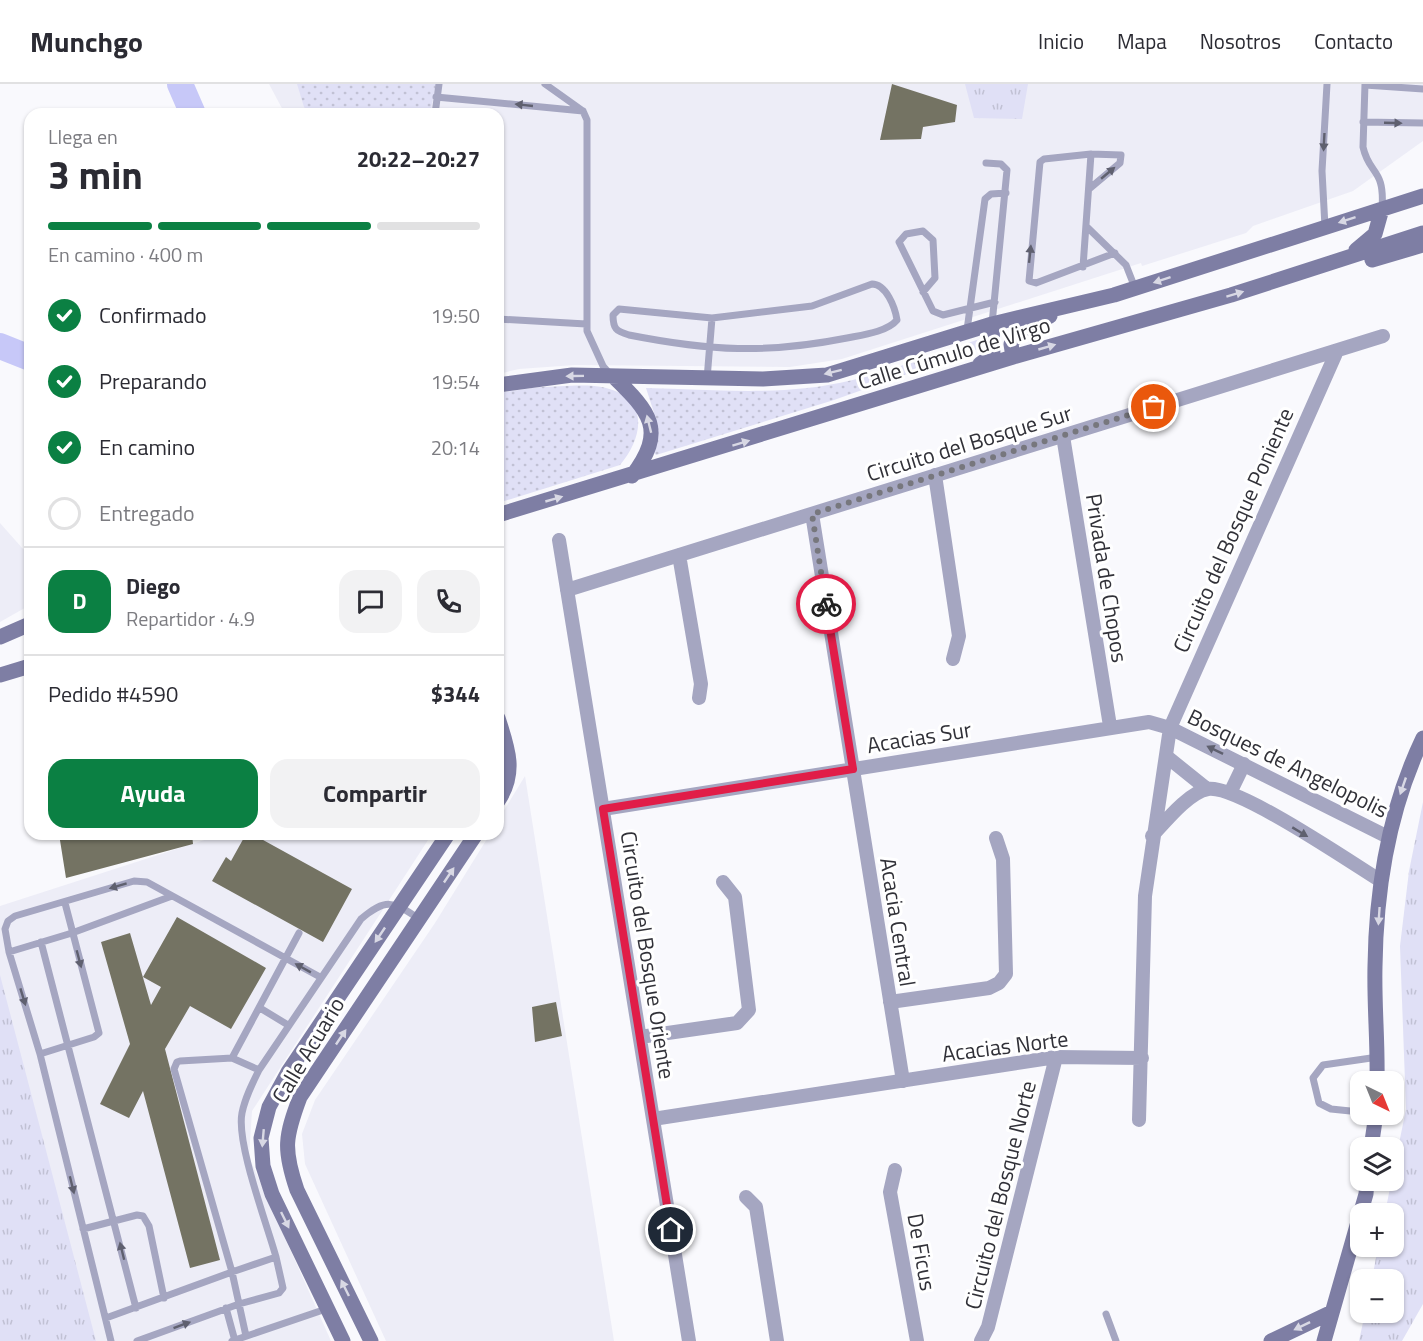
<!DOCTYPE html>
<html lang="es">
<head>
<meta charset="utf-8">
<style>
  :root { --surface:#fff; --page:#f2f2f3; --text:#2b2b33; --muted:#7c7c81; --line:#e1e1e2; --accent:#0b8043 }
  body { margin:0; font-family:"Titillium Web",sans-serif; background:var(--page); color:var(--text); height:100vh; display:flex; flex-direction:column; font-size:22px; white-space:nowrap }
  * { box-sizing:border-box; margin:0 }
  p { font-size:20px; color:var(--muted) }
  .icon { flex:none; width:33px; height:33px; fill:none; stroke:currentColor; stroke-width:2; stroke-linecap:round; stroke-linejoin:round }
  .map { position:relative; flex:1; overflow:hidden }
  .side { position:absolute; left:24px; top:24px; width:480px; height:732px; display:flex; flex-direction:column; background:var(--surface); border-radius:18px; box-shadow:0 2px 4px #0004 }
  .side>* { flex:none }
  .needle { width:39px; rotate:137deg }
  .fabs { position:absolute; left:1350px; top:987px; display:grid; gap:12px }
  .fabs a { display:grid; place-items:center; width:54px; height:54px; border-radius:12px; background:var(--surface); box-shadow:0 2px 4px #0004; font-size:30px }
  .pin { position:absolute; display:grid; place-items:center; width:51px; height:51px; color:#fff; margin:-26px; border:3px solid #fff; border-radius:50%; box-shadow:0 2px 6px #0007 }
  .courier { position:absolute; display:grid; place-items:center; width:60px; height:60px; margin:-30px; border:4px solid #e11d48; border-radius:50%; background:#fff; color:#222; box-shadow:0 2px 8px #0007 }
  .summary em { font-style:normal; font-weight:700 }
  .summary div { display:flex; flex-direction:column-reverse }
  .summary { display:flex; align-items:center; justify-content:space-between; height:102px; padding:0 24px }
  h1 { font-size:39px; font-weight:700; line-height:45px }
  .bar { display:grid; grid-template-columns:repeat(4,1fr); gap:9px 6px; align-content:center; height:72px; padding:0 24px }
  .bar i { height:8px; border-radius:4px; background:var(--line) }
  .bar .on { background:var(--accent) }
  .bar p { grid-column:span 4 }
  .line { display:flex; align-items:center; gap:15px; padding:0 24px; border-top:2px solid var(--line) }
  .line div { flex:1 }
  .round { display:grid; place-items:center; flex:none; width:63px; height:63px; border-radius:18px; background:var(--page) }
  ol { padding:0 24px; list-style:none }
  li { display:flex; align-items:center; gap:18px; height:66px }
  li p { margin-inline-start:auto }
  li .icon { padding:6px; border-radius:50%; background:var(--accent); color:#fff; stroke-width:4 }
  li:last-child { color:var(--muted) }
  li i { width:33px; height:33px; border:3px solid var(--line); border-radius:50% }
  .primary-button { display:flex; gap:12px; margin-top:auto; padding:12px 24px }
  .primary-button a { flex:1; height:69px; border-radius:18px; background:var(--accent); color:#fff; font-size:24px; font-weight:700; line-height:69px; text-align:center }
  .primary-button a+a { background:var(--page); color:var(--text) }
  header { display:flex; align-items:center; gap:36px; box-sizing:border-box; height:84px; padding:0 30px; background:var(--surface); border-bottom:2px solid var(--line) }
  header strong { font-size:28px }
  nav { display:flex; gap:33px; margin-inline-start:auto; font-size:21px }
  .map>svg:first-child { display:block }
</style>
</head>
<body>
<header>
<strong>Munchgo</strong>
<nav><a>Inicio</a><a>Mapa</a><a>Nosotros</a><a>Contacto</a></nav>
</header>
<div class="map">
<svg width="1423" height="1257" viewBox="0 0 1423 1257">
  <defs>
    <pattern id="grass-tufts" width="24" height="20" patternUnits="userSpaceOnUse" patternTransform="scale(1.5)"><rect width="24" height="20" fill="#e0e0f6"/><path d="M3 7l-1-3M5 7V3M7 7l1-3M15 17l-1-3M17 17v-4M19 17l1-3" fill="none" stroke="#c1c1d4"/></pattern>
    <pattern id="park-dots" width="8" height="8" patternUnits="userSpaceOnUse" patternTransform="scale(1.5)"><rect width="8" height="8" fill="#e0e0f6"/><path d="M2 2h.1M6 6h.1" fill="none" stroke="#c1c1d4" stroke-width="1.8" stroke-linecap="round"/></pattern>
  </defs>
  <rect width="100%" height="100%" fill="#f9f9fd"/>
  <path fill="#ededf7" d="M 269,0 L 1423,0 L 1423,57 L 1353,107 L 1253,142 L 1246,149 L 1142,182 L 1141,179 L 842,275 L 790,283 L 575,281 L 519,285 L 498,290 L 498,30 L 285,30 Z
    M 0,439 L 23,465 L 30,469 L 30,521 L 0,538 Z
    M 525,692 L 614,1257 L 386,1257 L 305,1080 L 302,1050 L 315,1016 L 435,839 L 490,750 L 498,750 L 498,736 Z
    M 223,750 L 432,750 L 252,1027 L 249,1073 L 331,1257 L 95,1257 L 0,899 L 0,822 Z"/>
  <path fill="url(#grass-tufts)" d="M 965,0 L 1028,0 L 1022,35 L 974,34 Z
    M 1423,718 L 1423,1220 L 1402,1257 L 1359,1257 L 1365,1229 L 1394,1228 L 1394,1196 L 1372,1195 L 1378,1163 L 1394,1162 L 1394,1130 L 1385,1129 L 1406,1025 L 1400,862 L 1409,787 Z
    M 0,891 L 96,1257 L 0,1257 Z"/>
  <path fill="url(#park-dots)" d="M 297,0 L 436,0 L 430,30 L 310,30 L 304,23 Z
    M 983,254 L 986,255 L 986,262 L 834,316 L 656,371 L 654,369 L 657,338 L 646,304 C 699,305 754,310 807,304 C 867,298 926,272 983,254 Z
    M 540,303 C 560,303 587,299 606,304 C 650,315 643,354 620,381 L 498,419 L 498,309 Z"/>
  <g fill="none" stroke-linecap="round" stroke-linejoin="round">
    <path stroke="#c7c8f8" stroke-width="26" d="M 180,0 L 193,30
      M 0,262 L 30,274"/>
  </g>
  <path fill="#747363" d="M 892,0 L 957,21 L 955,38 L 923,43 L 921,55 L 880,56 Z
    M 59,750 L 192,750 L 193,760 L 66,794 Z
    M 246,750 L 252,750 L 352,805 L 323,858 L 212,797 L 226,773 L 231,777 Z
    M 177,833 L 266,884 L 231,945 L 190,922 L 165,965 L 220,1176 L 190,1184 L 143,1007 L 129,1034 L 100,1020 L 130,960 L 101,858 L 130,849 L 151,921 L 161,903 L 143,893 Z
    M 556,918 L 562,952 L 535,958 L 532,923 Z"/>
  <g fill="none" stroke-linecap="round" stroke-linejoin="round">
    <path stroke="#a5a6c1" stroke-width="7" d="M 545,0 L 583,27 L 587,36 L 587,247 L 603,282 L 611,291
      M 1365,0 L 1363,63 C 1369,91 1385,84 1382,124
      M 1365,1 L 1423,5
      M 436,13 L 583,27
      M 435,30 L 439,0
      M 1363,38 L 1423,39
      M 986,79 L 1001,80 L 1007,86 L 992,240
      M 1089,105 L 1120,79 L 1121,71 L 1091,70 L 1044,75 L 1040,78 L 1029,197 L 1036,199 L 1115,169
      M 1086,142 L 1126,181 L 1135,204
      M 1325,143 L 1322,87 L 1327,0
      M 1083,183 L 1091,70
      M 872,200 C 886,200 895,223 897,236 C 887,248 862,251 847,254 C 766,270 710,267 629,251 C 616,247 613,245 613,231 L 619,225 L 712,234 L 812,222 Z
      M 923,208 L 935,194 L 933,156 L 923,147 L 906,150 L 899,158 L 933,227 L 943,231 L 995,218
      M 498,235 L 586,240
      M 967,246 L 985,115 L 991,110 L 1006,109
      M 707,295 L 712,234
      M 41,858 L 136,1224
      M 9,868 L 72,849 L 172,812
      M 260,924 L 288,941
      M 40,970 L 94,953 L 99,949 L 65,819
      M 232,974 L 299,849
      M 1360,1028 L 1331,1025 L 1319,1019 L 1313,994 L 1323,981 L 1378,973
      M 83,1145 L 137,1131 L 143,1132 L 149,1142 L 164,1214
      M 276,1173 C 267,1140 236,1059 242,1029 C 245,1014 252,1000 259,986 L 361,835 C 386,814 393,817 419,835
      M 226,1224 L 235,1257
      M 1106,1230 L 1116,1257
      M 106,1234 L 232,1188 L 246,1252
      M 111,1257 L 40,970 L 9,868 L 5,845 L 8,837 L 15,832 L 134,797 L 147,798 L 320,893
      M 137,1257 L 239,1220 L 279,1209 L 283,1204 L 276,1173 L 232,1188 L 174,985 L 177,978 L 180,977 L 232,974 L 259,986
      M 232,1257 L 326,1225"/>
    <path stroke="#a5a6c1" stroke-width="14" d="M 1063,352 L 1110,642
      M 935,391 L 959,552 L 953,575
      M 812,430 L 903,997
      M 559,456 L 689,1257
      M 679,471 L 701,600 L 699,614
      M 567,506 L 1383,252
      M 1166,672 L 1207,705
      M 1230,709 L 1244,680
      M 603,725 L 1149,638 L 1170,644 L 1388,753
      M 1152,752 C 1165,738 1189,708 1208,705 C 1238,701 1350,778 1381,797
      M 890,918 L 989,904 L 999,899 L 1006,890 L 1003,775 L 996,754
      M 640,953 L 737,939 L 749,926 L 735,813 L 723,798
      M 653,1035 L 1056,973 L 1142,974
      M 1139,1036 L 1145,812 L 1170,644 L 1337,267
      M 895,1086 L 890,1108 L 917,1257
      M 746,1113 L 756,1123 L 777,1257
      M 981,1257 L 988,1243 L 1056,973"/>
    <path stroke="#7e7ea4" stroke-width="15" d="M 1356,166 L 1375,150 L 1382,125
      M 1372,176 L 1423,161
      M 1013,273 L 1011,260 L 1018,248 L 1050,232
      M 980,280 L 993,271 L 992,240
      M 613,292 C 650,328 667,346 632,392
      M 498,301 L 572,291 L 763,295 L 827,291 L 992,240 L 1114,211 L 1423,112
      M 498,431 L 1013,273 L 1231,211 L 1423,149
      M 0,553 L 30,540
      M 0,591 L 30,582
      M 498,634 C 508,664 517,689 498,717
      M 1377,998 C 1378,959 1374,921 1375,882 C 1376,804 1389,725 1423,654
      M 1371,1064 L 1376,1030
      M 343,1257 L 272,1110 L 263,1082 L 261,1054 L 269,1023 L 288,988 L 448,750
      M 371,1257 L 297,1106 C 283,1065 285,1053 300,1013 L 476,750
      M 1271,1257 L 1332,1228
      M 1324,1257 L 1366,1110 L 1367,1096"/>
  </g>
  <defs><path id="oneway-solid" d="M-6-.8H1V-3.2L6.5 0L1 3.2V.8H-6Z" transform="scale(1.5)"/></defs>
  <g fill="#5f606f">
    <use href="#oneway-solid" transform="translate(524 21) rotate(-174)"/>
    <use href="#oneway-solid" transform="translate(1393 39) rotate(2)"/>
    <use href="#oneway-solid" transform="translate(1324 58) rotate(93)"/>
    <use href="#oneway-solid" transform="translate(1108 89) rotate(-40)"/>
    <use href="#oneway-solid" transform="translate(1030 170) rotate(-84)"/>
    <use href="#oneway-solid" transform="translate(1215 666) rotate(-154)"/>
    <use href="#oneway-solid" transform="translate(1300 748) rotate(31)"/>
    <use href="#oneway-solid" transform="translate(118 802) rotate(163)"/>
    <use href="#oneway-solid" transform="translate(79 875) rotate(75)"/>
    <use href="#oneway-solid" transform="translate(303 884) rotate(-151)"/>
    <use href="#oneway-solid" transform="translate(23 913) rotate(73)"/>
    <use href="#oneway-solid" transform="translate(72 1101) rotate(76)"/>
    <use href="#oneway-solid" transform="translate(122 1167) rotate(-104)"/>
    <use href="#oneway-solid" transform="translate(182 1241) rotate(-20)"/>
  </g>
  <g fill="#d8d8e4">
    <use href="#oneway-solid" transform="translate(1347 136) rotate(162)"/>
    <use href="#oneway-solid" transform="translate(1162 196) rotate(162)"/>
    <use href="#oneway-solid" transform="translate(1235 210) rotate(-17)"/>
    <use href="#oneway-solid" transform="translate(1047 263) rotate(-16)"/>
    <use href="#oneway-solid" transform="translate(833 288) rotate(166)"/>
    <use href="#oneway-solid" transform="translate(575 292) rotate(179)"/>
    <use href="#oneway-solid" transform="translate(649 340) rotate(-104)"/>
    <use href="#oneway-solid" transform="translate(741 359) rotate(-17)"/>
    <use href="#oneway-solid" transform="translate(554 415) rotate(-16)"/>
    <use href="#oneway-solid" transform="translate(1403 702) rotate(109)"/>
    <use href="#oneway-solid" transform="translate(449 791) rotate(-56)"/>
    <use href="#oneway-solid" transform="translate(1379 832) rotate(94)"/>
    <use href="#oneway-solid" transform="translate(380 851) rotate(124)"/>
    <use href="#oneway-solid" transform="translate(341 953) rotate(-56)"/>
    <use href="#oneway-solid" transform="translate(263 1054) rotate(95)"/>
    <use href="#oneway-solid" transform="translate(285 1136) rotate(64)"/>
    <use href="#oneway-solid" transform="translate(345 1204) rotate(-116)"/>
    <use href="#oneway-solid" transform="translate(1302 1242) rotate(154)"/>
  </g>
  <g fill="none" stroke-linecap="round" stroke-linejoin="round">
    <path stroke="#77777d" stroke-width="6" stroke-dasharray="0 10.8" d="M 826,520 L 812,430 L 1154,323"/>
    <path stroke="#e11d48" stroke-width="8" d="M 671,1146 L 603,725 L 853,685 L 826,520"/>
  </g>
  <g text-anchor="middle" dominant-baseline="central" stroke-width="6" stroke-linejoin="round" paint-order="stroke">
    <g font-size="22" fill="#313138" stroke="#fff">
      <text transform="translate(954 269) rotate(-17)">Calle Cúmulo de Virgo</text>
      <text transform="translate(969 359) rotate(-17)">Circuito del Bosque Sur</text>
      <text transform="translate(1233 446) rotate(-66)">Circuito del Bosque Poniente</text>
      <text transform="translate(1107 494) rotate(81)">Privada de Chopos</text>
      <text transform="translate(919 653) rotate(-9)">Acacias Sur</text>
      <text transform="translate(1288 679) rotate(26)">Bosques de Angelopolis</text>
      <text transform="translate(898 838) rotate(81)">Acacia Central</text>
      <text transform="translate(648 871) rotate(81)">Circuito del Bosque Oriente</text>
      <text transform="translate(1005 962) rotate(-7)">Acacias Norte</text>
      <text transform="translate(308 966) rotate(-59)">Calle Acuario</text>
      <text transform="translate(1000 1111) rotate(-76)">Circuito del Bosque Norte</text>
      <text transform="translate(922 1168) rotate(80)">De Ficus</text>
    </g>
  </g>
</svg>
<div class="fabs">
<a><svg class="needle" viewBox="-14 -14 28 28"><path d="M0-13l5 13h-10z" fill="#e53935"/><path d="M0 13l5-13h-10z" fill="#7c7c81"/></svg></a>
<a><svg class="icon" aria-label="layers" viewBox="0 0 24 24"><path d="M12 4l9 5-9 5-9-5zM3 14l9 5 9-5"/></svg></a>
<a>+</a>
<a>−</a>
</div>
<div class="pin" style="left:1154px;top:323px;background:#ea580c"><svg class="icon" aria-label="bag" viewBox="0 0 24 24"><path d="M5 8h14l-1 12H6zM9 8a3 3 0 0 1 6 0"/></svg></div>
<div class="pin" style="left:671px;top:1146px;background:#1f2937"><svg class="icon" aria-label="home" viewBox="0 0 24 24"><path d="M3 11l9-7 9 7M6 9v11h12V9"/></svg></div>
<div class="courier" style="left:826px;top:520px"><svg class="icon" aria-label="bike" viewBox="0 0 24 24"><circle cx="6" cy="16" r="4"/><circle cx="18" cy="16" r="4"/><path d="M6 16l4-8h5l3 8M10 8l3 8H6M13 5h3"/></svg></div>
<section class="side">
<div class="summary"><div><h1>3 min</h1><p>Llega en</p></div><em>20:22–20:27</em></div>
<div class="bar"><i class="on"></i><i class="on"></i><i class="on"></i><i></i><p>En camino · 400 m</p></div>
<ol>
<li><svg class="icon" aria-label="check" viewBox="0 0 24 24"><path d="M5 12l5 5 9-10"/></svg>Confirmado<p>19:50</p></li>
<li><svg class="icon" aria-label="check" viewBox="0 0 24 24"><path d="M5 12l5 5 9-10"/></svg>Preparando<p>19:54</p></li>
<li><svg class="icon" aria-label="check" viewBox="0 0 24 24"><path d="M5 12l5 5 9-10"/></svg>En camino<p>20:14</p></li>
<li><i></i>Entregado</li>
</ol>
<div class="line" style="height:108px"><b class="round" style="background:var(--accent);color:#fff">D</b><div><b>Diego</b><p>Repartidor · 4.9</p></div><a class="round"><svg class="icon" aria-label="chat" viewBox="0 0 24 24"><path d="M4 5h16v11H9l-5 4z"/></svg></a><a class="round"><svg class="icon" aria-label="phone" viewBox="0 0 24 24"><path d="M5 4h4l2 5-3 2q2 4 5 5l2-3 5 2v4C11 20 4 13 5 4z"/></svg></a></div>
<div class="line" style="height:78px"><div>Pedido #4590</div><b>$344</b></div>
<div class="primary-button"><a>Ayuda</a><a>Compartir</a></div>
</section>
</div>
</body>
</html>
